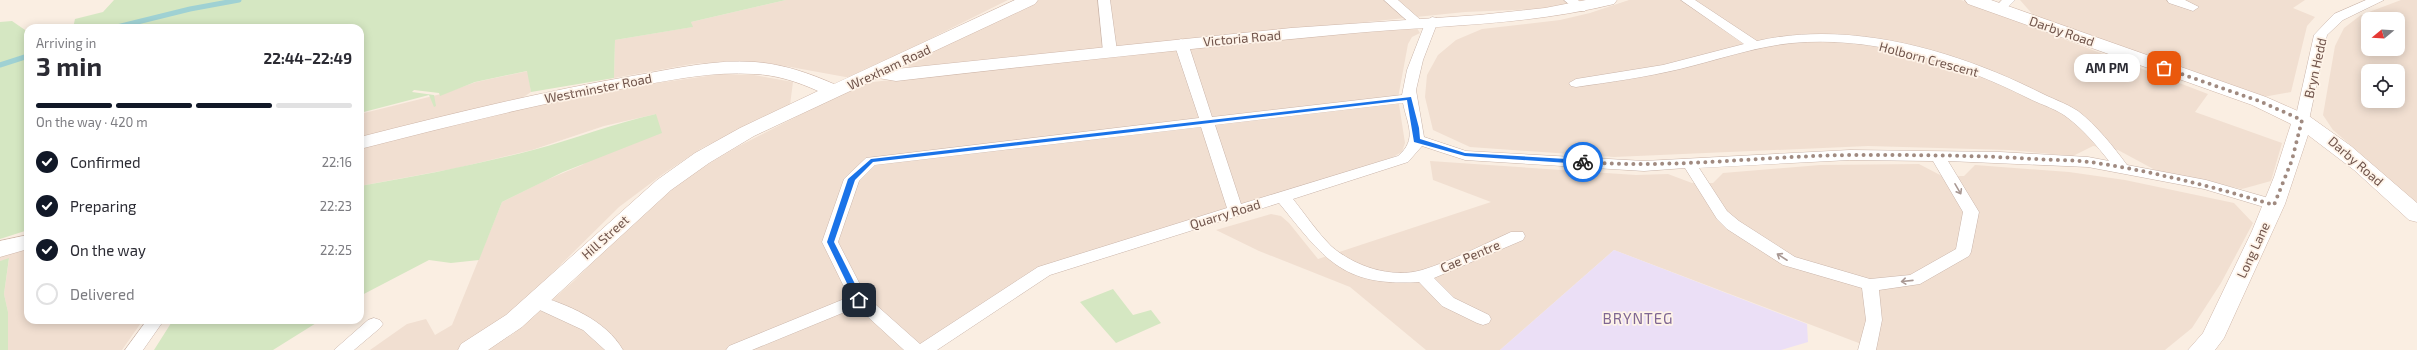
<!DOCTYPE html>
<html lang="en">
<head>
<meta charset="utf-8">
<style>
  :root { --surface:#fff; --page:#f2f2f3; --text:#2b2b33; --muted:#7c7c81; --line:#e1e1e2; --accent:#111827 }
  body { margin:0; font-family:"Exo 2",sans-serif; background:var(--page); color:var(--text); height:100vh; display:flex; flex-direction:column; font-size:15px; white-space:nowrap }
  * { box-sizing:border-box; margin:0 }
  p { font-size:13px; color:var(--muted) }
  .icon { flex:none; width:22px; height:22px; fill:none; stroke:currentColor; stroke-width:2; stroke-linecap:round; stroke-linejoin:round }
  .map { position:relative; flex:1; overflow:hidden }
  .drawer { position:absolute; left:24px; top:24px; width:340px; height:300px; display:flex; flex-direction:column; background:var(--surface); border-radius:12px; box-shadow:0 2px 10px #0003 }
  .drawer>* { flex:none }
  .needle { width:26px; rotate:252deg }
  .controls { position:absolute; left:2361px; top:12px; display:grid; gap:8px }
  .controls a { display:grid; place-items:center; width:44px; height:44px; border-radius:8px; background:var(--surface); box-shadow:0 2px 10px #0003; font-size:20px }
  .pin { position:absolute; display:grid; place-items:center; width:34px; height:34px; color:#fff; margin:-17px; border-radius:8px; box-shadow:0 2px 6px #0006 }
  .courier { position:absolute; display:grid; place-items:center; width:40px; height:40px; margin:-20px; border:3px solid #1a73e8; border-radius:50%; background:#fff; color:#222; box-shadow:0 1px 5px #0007 }
  .bubble { position:absolute; height:28px; border-radius:12px; background:var(--surface); box-shadow:0 2px 10px #0003; font-size:13px; font-weight:700; line-height:28px; text-align:center }
  .headline em { font-style:normal; font-weight:700 }
  .headline div { display:flex; flex-direction:column-reverse }
  .headline { display:flex; align-items:center; justify-content:space-between; height:68px; padding:0 12px }
  h1 { font-size:26px; font-weight:700; line-height:30px }
  .bar { display:grid; grid-template-columns:repeat(4,1fr); gap:6px 4px; align-content:center; height:48px; padding:0 12px }
  .bar i { height:5px; border-radius:3px; background:var(--line) }
  .bar .active { background:var(--accent) }
  .bar p { grid-column:span 4 }
  ol { padding:0 12px; list-style:none }
  li { display:flex; align-items:center; gap:12px; height:44px }
  li p { margin-inline-start:auto }
  li .icon { padding:4px; border-radius:50%; background:var(--accent); color:#fff; stroke-width:4 }
  li:last-child { color:var(--muted) }
  li i { width:22px; height:22px; border:2px solid var(--line); border-radius:50% }
  .map>svg:first-child { display:block }
</style>
</head>
<body>
<div class="map">
<svg width="2417" height="350" viewBox="0 0 2417 350">
  <rect width="100%" height="100%" fill="#faeee2"/>
  <path fill="#f1dfd1" fill-rule="evenodd" d="M 786,0 L 1008,0 L 851,78 L 774,64 L 728,61 L 692,64 L 614,78 L 615,40 L 692,27 L 691,22 Z
    M 1035,0 L 1590,0 L 1539,9 L 1465,12 L 909,68 L 908,63 Z
    M 1629,0 L 1961,0 L 2208,94 L 2195,112 L 2282,143 L 2271,181 L 2242,189 L 2157,171 L 2118,150 L 2093,146 L 2073,156 L 2009,150 L 1868,146 L 1614,157 L 1470,147 L 1433,130 L 1425,97 L 1427,75 L 1438,55 L 1456,40 L 1482,29 L 1560,20 L 1590,13 Z
    M 2020,0 L 2305,0 L 2293,8 L 2315,17 L 2307,26 L 2291,92 L 2263,97 L 2034,16 Z
    M 2401,0 L 2417,0 L 2417,203 L 2333,130 L 2323,115 L 2335,46 L 2344,28 L 2361,15 ZM 2368,19 L 2398,19 L 2398,49 L 2368,49 ZM 2368,71 L 2398,71 L 2398,101 L 2368,101 Z
    M 1415,25 L 1420,33 L 1412,37 L 1408,44 L 1398,98 L 1405,143 L 1402,152 L 1393,157 L 1231,210 L 1062,262 L 919,350 L 488,350 L 513,334 L 575,280 L 642,211 L 680,181 L 737,147 L 863,83 Z
    M 528,71 L 531,92 L 516,102 L 360,139 L 360,114 L 445,93 L 476,82 Z
    M 722,74 L 754,75 L 793,82 L 790,105 L 702,148 L 663,174 L 619,207 L 521,304 L 458,350 L 370,350 L 407,324 L 426,319 L 435,335 L 452,325 L 502,202 L 544,181 L 582,165 L 656,114 L 604,126 L 532,150 L 457,168 L 360,186 L 360,147 L 434,128 L 614,89 Z
    M 1430,161 L 1636,175 L 1668,174 L 1692,183 L 1713,183 L 1723,173 L 1820,165 L 1919,164 L 1942,176 L 1964,176 L 1975,165 L 2069,172 L 2125,180 L 2234,203 L 2253,223 L 2221,283 L 2192,328 L 2165,350 L 1877,350 L 1614,250 L 1500,350 L 1426,350 L 1350,287 L 1259,251 L 1216,230 L 1271,214 L 1281,216 L 1289,223 L 1318,259 L 1491,202 L 1433,180 Z
    M 28,247 L 28,320 L 143,320 L 122,350 L 8,350 L 8,312 L 4,294 L 9,259 L 0,261 L 0,254 Z"/>
  <path fill="#ebdff6" d="M 1614,250 L 1807,324 L 1808,342 L 1781,350 L 1500,350 Z"/>
  <path fill="#d5e7c2" d="M 114,0 L 786,0 L 691,22 L 693,27 L 615,40 L 614,78 L 531,92 L 527,71 L 475,82 L 440,96 L 439,93 L 414,90 L 412,92 L 434,95 L 436,106 L 434,107 L 429,95 L 360,113 L 360,28 L 73,28 L 75,19 L 103,12 Z
    M 12,21 L 28,32 L 28,230 L 0,239 L 0,22 Z
    M 656,114 L 662,133 L 563,172 L 502,202 L 479,260 L 451,263 L 429,260 L 360,296 L 360,186 C 418,176 476,165 533,150 C 575,139 614,123 656,114 Z
    M 9,258 L 4,294 L 8,312 L 8,350 L 0,350 L 0,261 Z
    M 1113,289 L 1133,315 L 1151,310 L 1161,323 L 1116,343 L 1080,302 Z
    M 173,320 L 321,320 L 273,350 L 154,350 Z"/>
  <g fill="none" stroke-linecap="round" stroke-linejoin="round">
    <path stroke="#9fd1d3" stroke-width="5" d="M 113,28 L 190,9 L 239,0
      M 0,65 L 28,56"/>
  </g>
  <path fill="#eecabc" stroke="#dfaf9d" d="M 2109,62 L 2133,70 L 2126,81 L 2101,72 Z"/>
  <g fill="none" stroke-linecap="round" stroke-linejoin="round">
    <defs>
      <path id="street" d="M 1098,0 L 1110,0 L 1117,51 L 1115,54 L 1105,54 L 1103,51 Z
        M 1384,0 L 1398,0 L 1423,22 L 1422,25 L 1412,25 Z
        M 1564,0 L 1578,0 L 1587,8 L 1585,11 L 1577,11 Z
        M 1681,0 L 1695,0 L 1757,41 C 1850,20 1954,50 2037,91 C 2050,98 2066,103 2078,111 C 2097,126 2113,146 2127,165 L 2206,180 L 2279,201 L 2282,205 L 2279,209 L 2274,210 L 2204,189 L 2088,167 L 1948,161 L 1979,212 L 1971,252 L 1969,256 L 1920,284 L 1879,290 L 1882,320 L 1876,350 L 1858,350 L 1866,320 L 1862,288 L 1783,265 L 1727,229 L 1717,219 L 1685,168 L 1644,171 L 1465,160 L 1422,146 L 1408,162 L 1293,199 C 1305,214 1317,232 1331,246 C 1354,266 1391,279 1422,270 C 1452,261 1482,245 1511,232 L 1523,232 L 1525,236 L 1523,240 L 1434,278 L 1454,298 L 1489,315 L 1491,319 L 1489,323 L 1483,325 L 1477,323 L 1442,306 L 1419,282 C 1341,287 1324,258 1279,203 L 1050,275 L 937,350 L 904,350 L 857,307 L 752,350 L 726,350 L 729,346 L 849,297 L 822,242 L 844,179 L 866,158 L 1199,118 L 1174,43 L 1181,39 L 1188,43 L 1212,117 L 1402,95 L 1407,70 L 1426,21 L 1432,17 L 1437,18 L 1438,21 L 1423,60 L 1416,90 L 1424,137 L 1466,151 L 1644,161 L 1850,150 L 2000,152 L 2088,157 L 2109,161 C 2097,146 2084,130 2068,118 C 2057,109 2042,105 2030,99 C 1959,63 1873,35 1792,43 C 1754,47 1717,60 1680,69 C 1646,77 1611,82 1576,87 L 1571,86 L 1569,83 L 1576,79 L 1663,65 L 1744,44 ZM 1403,103 C 1407,124 1418,139 1398,156 L 1241,204 L 1215,125 ZM 1201,127 L 1227,208 L 1038,267 L 920,344 L 866,296 L 838,242 L 859,181 L 875,165 ZM 1850,160 L 1933,161 L 1963,212 L 1956,249 L 1910,275 L 1870,279 L 1795,257 L 1739,221 L 1727,211 L 1699,168 Z
        M 2002,0 L 2015,0 L 2003,12 L 1995,12 L 1993,9 Z
        M 2167,0 L 2185,0 L 2199,7 L 2193,11 L 2169,3 Z
        M 2366,0 L 2384,0 L 2343,20 L 2327,35 L 2309,120 L 2302,124 L 2297,123 L 2295,120 L 2314,35 L 2334,14 Z
        M 535,295 C 567,304 606,320 623,350 L 605,350 L 583,330 L 529,305 L 527,301 L 529,297 Z
        M 374,318 L 380,320 L 383,324 L 380,328 L 354,350 L 334,350 L 368,320 Z
        M 147,320 L 164,320 L 143,350 L 125,350 Z"/>
      <path id="secondary" d="M 1015,0 L 1038,0 L 1035,4 L 896,69 L 1291,28 L 1479,15 L 1545,8 L 1586,0 L 1617,0 L 1614,4 C 1525,26 1435,25 1344,34 C 1194,48 1045,64 896,81 L 878,78 L 754,136 L 709,163 L 671,190 L 522,327 L 488,350 L 458,350 L 461,344 L 506,315 L 657,180 L 695,153 L 740,128 L 818,91 C 798,82 777,75 754,74 C 713,71 672,80 631,87 C 540,103 450,126 360,149 L 360,137 C 450,114 540,92 632,76 C 673,69 714,59 755,62 C 783,64 809,73 834,84 Z
        M 1965,0 L 1991,0 L 2266,97 L 2309,116 L 2351,146 L 2417,203 L 2417,222 L 2409,220 L 2354,170 L 2308,135 L 2285,204 L 2224,338 L 2215,350 L 2188,350 L 2203,333 L 2252,231 L 2274,177 L 2291,124 L 2252,105 L 1968,4 Z
        M 28,235 L 28,249 L 0,257 L 0,241 Z"/>
    </defs>
    <use href="#street" stroke="#cab5aa" stroke-width="1"/>
    <use href="#secondary" stroke="#cfb7aa" stroke-width="1"/>
    <use href="#street" fill="#fff" fill-rule="evenodd"/>
    <use href="#secondary" fill="#fff" fill-rule="evenodd"/>
  </g>
  <defs><path id="oneway-shaft" d="M-6 0H5M1.5-3L5.5 0L1.5 3" fill="none" stroke-width="1.6" stroke-linecap="round" stroke-linejoin="round"/></defs>
  <g stroke="#a99893">
    <use href="#oneway-shaft" transform="translate(1958 189) rotate(60)"/>
    <use href="#oneway-shaft" transform="translate(1782 257) rotate(-147)"/>
    <use href="#oneway-shaft" transform="translate(1907 281) rotate(174)"/>
  </g>
  <path fill="#1a73e8" d="M 1411,97 L 1419,128 L 1420,139 L 1465,153 L 1583,160 L 1586,162 L 1583,164 L 1465,156 L 1414,142 L 1407,100 L 873,162 L 855,180 L 834,242 L 863,300 L 859,303 L 855,300 L 827,242 L 848,179 L 871,159 Z"/>
  <g fill="none" stroke-linecap="round" stroke-linejoin="round">
    <path stroke="#a08a80" stroke-width="4" stroke-dasharray="0 7.2" d="M 1583,162 C 1673,169 1762,156 1852,155 C 1913,155 1973,155 2034,159 C 2053,160 2072,160 2090,162 C 2152,171 2214,187 2274,205 L 2292,160 L 2302,120 L 2259,101 L 2164,68"/>
  </g>
  <g text-anchor="middle" dominant-baseline="central" stroke-width="3.5" stroke-linejoin="round" paint-order="stroke">
    <g font-size="13" fill="#70544b" stroke="#fef3e8">
      <text transform="translate(2062 31) rotate(19)">Darby Road</text>
      <text transform="translate(1242 38) rotate(-5)">Victoria Road</text>
      <text transform="translate(1929 59) rotate(15)">Holborn Crescent</text>
      <text transform="translate(889 67) rotate(-25)">Wrexham Road</text>
      <text transform="translate(2315 68) rotate(-77)">Bryn Hedd</text>
      <text transform="translate(598 88) rotate(-11)">Westminster Road</text>
      <text transform="translate(2356 161) rotate(41)">Darby Road</text>
      <text transform="translate(1225 214) rotate(-17)">Quarry Road</text>
      <text transform="translate(605 237) rotate(-42)">Hill Street</text>
      <text transform="translate(2253 250) rotate(-65)">Long Lane</text>
      <text transform="translate(1470 256) rotate(-23)">Cae Pentre</text>
    </g>
    <g font-size="15" letter-spacing="1" fill="#7f6693" stroke="#fef3e8">
      <text x="1638" y="318">BRYNTEG</text>
    </g>
  </g>
</svg>
<div class="controls">
<a><svg class="needle" viewBox="-14 -14 28 28"><path d="M0-13l5 13h-10z" fill="#e53935"/><path d="M0 13l5-13h-10z" fill="#7c7c81"/></svg></a>
<a><svg class="icon" aria-label="locate" viewBox="0 0 24 24"><circle cx="12" cy="12" r="6"/><path d="M12 2v4M12 18v4M2 12h4M18 12h4"/></svg></a>
</div>
<div class="pin" style="left:2164px;top:68px;background:#ea580c"><svg class="icon" aria-label="bag" viewBox="0 0 24 24"><path d="M5 8h14l-1 12H6zM9 8a3 3 0 0 1 6 0"/></svg></div>
<div class="pin" style="left:859px;top:300px;background:#1f2937"><svg class="icon" aria-label="home" viewBox="0 0 24 24"><path d="M3 11l9-7 9 7M6 9v11h12V9"/></svg></div>
<div class="courier" style="left:1583px;top:162px"><svg class="icon" aria-label="bike" viewBox="0 0 24 24"><circle cx="6" cy="16" r="4"/><circle cx="18" cy="16" r="4"/><path d="M6 16l4-8h5l3 8M10 8l3 8H6M13 5h3"/></svg></div>
<div class="bubble" style="left:2074px;top:54px;width:66px">AM PM</div>
<section class="drawer">
<div class="headline"><div><h1>3 min</h1><p>Arriving in</p></div><em>22:44–22:49</em></div>
<div class="bar"><i class="active"></i><i class="active"></i><i class="active"></i><i></i><p>On the way · 420 m</p></div>
<ol>
<li><svg class="icon" aria-label="check" viewBox="0 0 24 24"><path d="M5 12l5 5 9-10"/></svg>Confirmed<p>22:16</p></li>
<li><svg class="icon" aria-label="check" viewBox="0 0 24 24"><path d="M5 12l5 5 9-10"/></svg>Preparing<p>22:23</p></li>
<li><svg class="icon" aria-label="check" viewBox="0 0 24 24"><path d="M5 12l5 5 9-10"/></svg>On the way<p>22:25</p></li>
<li><i></i>Delivered</li>
</ol>
</section>
</div>
</body>
</html>
